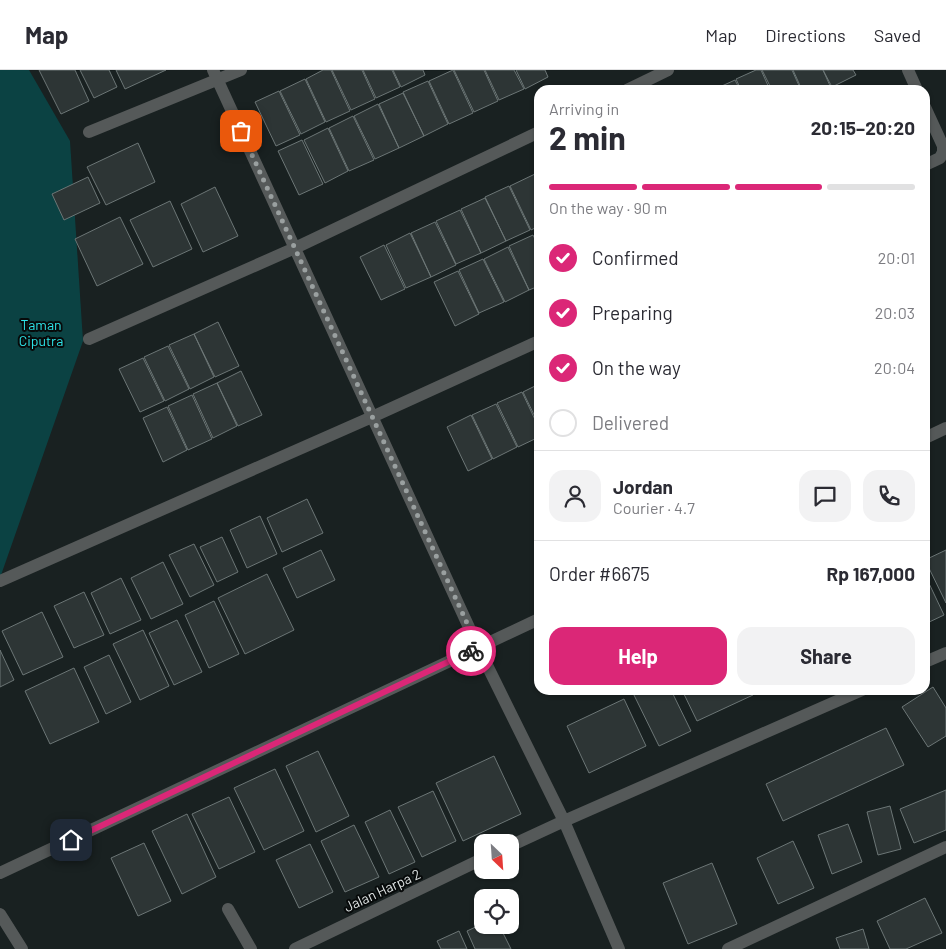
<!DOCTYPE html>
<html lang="en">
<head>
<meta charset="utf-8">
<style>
  :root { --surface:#fff; --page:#f2f2f3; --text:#2b2b33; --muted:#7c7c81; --line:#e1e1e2; --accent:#db2777 }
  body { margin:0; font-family:Barlow,sans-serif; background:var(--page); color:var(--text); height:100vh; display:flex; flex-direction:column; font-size:19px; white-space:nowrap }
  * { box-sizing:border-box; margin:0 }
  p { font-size:16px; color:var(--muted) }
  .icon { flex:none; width:28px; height:28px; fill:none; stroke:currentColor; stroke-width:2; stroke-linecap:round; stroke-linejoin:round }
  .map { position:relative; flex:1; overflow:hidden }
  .details { position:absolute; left:534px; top:15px; width:396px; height:610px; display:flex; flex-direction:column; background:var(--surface); border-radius:15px; box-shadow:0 1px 4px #0004 }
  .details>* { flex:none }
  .needle { width:32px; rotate:155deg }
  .tools { position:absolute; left:474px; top:764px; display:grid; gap:10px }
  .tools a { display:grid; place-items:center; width:45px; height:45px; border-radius:10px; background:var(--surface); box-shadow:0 1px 4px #0004; font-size:25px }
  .pin { position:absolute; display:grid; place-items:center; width:42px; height:42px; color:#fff; margin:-21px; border-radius:10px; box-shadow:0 2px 8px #0006 }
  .courier { position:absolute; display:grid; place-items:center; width:50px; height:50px; margin:-25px; border:4px solid #db2777; border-radius:50%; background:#fff; color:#222; box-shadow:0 1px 6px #0007 }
  .overview em { font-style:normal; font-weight:700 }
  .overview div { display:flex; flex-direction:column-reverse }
  .overview { display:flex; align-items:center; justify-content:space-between; height:85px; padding:0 15px }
  h1 { font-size:32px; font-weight:700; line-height:38px }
  .bar { display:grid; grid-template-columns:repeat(4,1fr); gap:8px 5px; align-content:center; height:60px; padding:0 15px }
  .bar i { height:6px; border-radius:4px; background:var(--line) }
  .bar .current { background:var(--accent) }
  .bar p { grid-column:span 4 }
  .line { display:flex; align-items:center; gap:12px; padding:0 15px; border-top:1px solid var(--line) }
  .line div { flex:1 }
  .round { display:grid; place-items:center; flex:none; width:52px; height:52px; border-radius:15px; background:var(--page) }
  ol { padding:0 15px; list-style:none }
  li { display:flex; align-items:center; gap:15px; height:55px }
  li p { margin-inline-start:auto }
  li .icon { padding:5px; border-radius:50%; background:var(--accent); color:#fff; stroke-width:4 }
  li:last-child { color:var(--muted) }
  li i { width:28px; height:28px; border:2px solid var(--line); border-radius:50% }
  .button { display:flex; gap:10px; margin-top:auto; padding:10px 15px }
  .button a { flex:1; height:58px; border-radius:15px; background:var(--accent); color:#fff; font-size:20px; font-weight:700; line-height:58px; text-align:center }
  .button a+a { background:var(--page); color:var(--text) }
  header { display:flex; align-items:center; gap:30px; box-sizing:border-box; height:70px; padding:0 25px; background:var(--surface); border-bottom:1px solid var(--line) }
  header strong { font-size:24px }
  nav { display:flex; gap:28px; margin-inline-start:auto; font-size:18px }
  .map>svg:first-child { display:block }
</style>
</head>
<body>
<header>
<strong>Map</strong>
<nav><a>Map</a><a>Directions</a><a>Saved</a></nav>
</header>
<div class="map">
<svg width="946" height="879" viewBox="0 0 946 879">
  <rect width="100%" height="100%" fill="#192121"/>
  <path fill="#0b4243" d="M 0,0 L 29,0 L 70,71 L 83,271 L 0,508 Z"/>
  <path fill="#2d3535" stroke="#6c7676" d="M 39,0 L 75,0 L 89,31 L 61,44 Z
    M 80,0 L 109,0 L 117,17 L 94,28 Z
    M 116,0 L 166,0 L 125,19 Z
    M 323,0 L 331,0 L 350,41 L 326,52 L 306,9 Z
    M 332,0 L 362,0 L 375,29 L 351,40 Z
    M 363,0 L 392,0 L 400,17 L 376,28 Z
    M 393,0 L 423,0 L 425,5 L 401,17 Z
    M 453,0 L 473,43 L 449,54 L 429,11 Z
    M 454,0 L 484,0 L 498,31 L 474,42 Z
    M 485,0 L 514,0 L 524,19 L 499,30 Z
    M 516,0 L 545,0 L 548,7 L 525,19 Z
    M 756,0 L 761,0 L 770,20 L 741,20 L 736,9 Z
    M 762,0 L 792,0 L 801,20 L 772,20 Z
    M 793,0 L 823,0 L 831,18 L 826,20 L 802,20 Z
    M 823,0 L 853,0 L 856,5 L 832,17 Z
    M 305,9 L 325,52 L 301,64 L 280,21 Z
    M 735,10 L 740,20 L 713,20 Z
    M 428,11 L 448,54 L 424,66 L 403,22 Z
    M 279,21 L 300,65 L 276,76 L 255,32 Z
    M 403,23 L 424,66 L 399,78 L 379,34 Z
    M 378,34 L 399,78 L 375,89 L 354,46 Z
    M 353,46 L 374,90 L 349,101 L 329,58 Z
    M 328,58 L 348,101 L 325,113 L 304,70 Z
    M 302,70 L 323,114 L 299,125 L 278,81 Z
    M 138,73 L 155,112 L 106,135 L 87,97 Z
    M 535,104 L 539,113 L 539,156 L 531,160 L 510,116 Z
    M 88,107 L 100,133 L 64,150 L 52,124 Z
    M 509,116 L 530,160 L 506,171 L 485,127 Z
    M 215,117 L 238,166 L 203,182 L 181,134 Z
    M 485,128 L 506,171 L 481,183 L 461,139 Z
    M 170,131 L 192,179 L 153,197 L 130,150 Z
    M 460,140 L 481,183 L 456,194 L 436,151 Z
    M 120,147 L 143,194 L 97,216 L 75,169 Z
    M 435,152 L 456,195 L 431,207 L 411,163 Z
    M 410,163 L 431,207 L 406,218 L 386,175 Z
    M 533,165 L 539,177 L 539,216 L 529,220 L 509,176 Z
    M 384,175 L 405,219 L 381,230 L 360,187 Z
    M 508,177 L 529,220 L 505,232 L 484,189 Z
    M 483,189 L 504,232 L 479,243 L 459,200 Z
    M 458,201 L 479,244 L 455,256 L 434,212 Z
    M 218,252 L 239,296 L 215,307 L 194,264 Z
    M 194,264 L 214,307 L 190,319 L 169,275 Z
    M 168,276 L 189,319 L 165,331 L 144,287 Z
    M 143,288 L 164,331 L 140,342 L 119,299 Z
    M 241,301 L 262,345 L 238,356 L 217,313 Z
    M 217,313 L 237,356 L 213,368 L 193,324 Z
    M 539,314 L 539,355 L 523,322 Z
    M 522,322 L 539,358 L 539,367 L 518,377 L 497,333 Z
    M 192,325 L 212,369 L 188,380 L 168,336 Z
    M 496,334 L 517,377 L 493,389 L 472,345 Z
    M 167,337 L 187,380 L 163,392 L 143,348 Z
    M 471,345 L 492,389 L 468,401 L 447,357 Z
    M 307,429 L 323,463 L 282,482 L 267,448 Z
    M 260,446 L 277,484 L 247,498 L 230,460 Z
    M 222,467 L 238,502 L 217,512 L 200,477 Z
    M 194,474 L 214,515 L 190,527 L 169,485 Z
    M 321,480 L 335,510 L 297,528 L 283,498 Z
    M 946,480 L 946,533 L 925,490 Z
    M 163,492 L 183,534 L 151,549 L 131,508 Z
    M 267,504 L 294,560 L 245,584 L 218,528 Z
    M 925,505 L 944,545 L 925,554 Z
    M 121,508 L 141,550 L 110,564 L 91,523 Z
    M 84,522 L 104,565 L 74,578 L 54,536 Z
    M 214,531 L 239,584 L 209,598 L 185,545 Z
    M 42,542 L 63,587 L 23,605 L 2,561 Z
    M 177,550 L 202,602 L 174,615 L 149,563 Z
    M 143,560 L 169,616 L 140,630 L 113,574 Z
    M 0,580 L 14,610 L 0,617 Z
    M 109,585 L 131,632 L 106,644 L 84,597 Z
    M 74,598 L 99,652 L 50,674 L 25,621 Z
    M 933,617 L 946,638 L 946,666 L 928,677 L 902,637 Z
    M 635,620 L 671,620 L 691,661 L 659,676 L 632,621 Z
    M 682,620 L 751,620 L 753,625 L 697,651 Z
    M 624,629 L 646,676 L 589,703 L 567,656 Z
    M 886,658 L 904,695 L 783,751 L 766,714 Z
    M 318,681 L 349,746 L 316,762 L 286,696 Z
    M 494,686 L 521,744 L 463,771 L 436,713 Z
    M 275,699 L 304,761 L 264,780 L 234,718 Z
    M 946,720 L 946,760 L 914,773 L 900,739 Z
    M 433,721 L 456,771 L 422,787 L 398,737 Z
    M 229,727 L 255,782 L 219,799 L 192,744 Z
    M 890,736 L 901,779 L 878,785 L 867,742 Z
    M 390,740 L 415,792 L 389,804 L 365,752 Z
    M 187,744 L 216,807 L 182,824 L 152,761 Z
    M 848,754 L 862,792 L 832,804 L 818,765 Z
    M 354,755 L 379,807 L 345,822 L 321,771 Z
    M 793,771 L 814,818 L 778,834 L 757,788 Z
    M 144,773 L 171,831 L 138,846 L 111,788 Z
    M 310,774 L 333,822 L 299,838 L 276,790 Z
    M 712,793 L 737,854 L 688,874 L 663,813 Z
    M 925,828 L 942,863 L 906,879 L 890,879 L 877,851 Z
    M 482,854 L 499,855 L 511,879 L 475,879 L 467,861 Z
    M 863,859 L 869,879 L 840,879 L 836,868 Z
    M 459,861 L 467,879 L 441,879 L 437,871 Z"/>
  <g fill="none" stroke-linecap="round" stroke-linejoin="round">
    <path stroke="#555959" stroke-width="12" d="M 213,0 L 478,577 L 564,751 L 619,879
      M 908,0 L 917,20
      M 627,20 L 668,0
      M 925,37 L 943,76 L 943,82 L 940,88 L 925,95
      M 89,62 L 241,0
      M 89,269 L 295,178 L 539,62
      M 925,368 L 946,358
      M 0,511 L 372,347 L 539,271
      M 925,592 L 946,583
      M 510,776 L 564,751 L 862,620
      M 0,803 L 539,549
      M 228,839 L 251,879
      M 0,844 L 22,879
      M 295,879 L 482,789
      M 728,879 L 946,777"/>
  </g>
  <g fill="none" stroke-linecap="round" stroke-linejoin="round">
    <path stroke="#9aa0a0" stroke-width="5" stroke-dasharray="0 9" d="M 241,61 L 478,577 L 471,581"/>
    <path stroke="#db2777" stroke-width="6" d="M 71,770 L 471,581"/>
  </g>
  <g text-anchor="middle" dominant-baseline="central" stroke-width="4" stroke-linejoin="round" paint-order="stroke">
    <g font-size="14" fill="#2de4e8" stroke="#070a0a">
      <text x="41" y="254">Taman<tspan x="41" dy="16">Ciputra</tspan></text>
    </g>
    <g font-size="14" fill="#dfe4e4" stroke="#070a0a">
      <text transform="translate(382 820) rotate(-25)">Jalan Harpa 2</text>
    </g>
  </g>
</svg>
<div class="tools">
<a><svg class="needle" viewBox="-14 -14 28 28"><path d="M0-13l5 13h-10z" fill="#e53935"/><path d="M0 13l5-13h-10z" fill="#7c7c81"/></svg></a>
<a><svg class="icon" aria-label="locate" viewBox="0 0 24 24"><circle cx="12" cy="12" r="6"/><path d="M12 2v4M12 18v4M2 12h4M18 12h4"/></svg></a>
</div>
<div class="pin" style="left:241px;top:61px;background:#ea580c"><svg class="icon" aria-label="bag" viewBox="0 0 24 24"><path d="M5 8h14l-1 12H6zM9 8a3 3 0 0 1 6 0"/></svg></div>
<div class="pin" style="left:71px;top:770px;background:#1f2937"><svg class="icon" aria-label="home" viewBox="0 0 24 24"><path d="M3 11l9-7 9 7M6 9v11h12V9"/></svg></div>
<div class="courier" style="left:471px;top:581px"><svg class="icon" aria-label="bike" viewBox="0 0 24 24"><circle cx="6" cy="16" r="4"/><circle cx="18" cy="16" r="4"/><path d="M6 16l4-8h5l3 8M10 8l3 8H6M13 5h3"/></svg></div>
<section class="details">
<div class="overview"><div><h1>2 min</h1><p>Arriving in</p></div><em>20:15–20:20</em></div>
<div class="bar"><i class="current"></i><i class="current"></i><i class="current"></i><i></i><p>On the way · 90 m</p></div>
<ol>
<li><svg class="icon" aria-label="check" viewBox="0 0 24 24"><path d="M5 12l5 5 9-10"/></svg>Confirmed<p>20:01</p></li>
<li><svg class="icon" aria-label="check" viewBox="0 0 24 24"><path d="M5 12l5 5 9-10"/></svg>Preparing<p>20:03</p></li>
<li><svg class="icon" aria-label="check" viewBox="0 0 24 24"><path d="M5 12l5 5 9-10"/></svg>On the way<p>20:04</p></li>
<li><i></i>Delivered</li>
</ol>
<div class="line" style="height:90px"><a class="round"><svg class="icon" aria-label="person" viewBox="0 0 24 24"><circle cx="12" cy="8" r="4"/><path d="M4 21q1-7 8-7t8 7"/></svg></a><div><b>Jordan</b><p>Courier · 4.7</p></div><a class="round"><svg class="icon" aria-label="chat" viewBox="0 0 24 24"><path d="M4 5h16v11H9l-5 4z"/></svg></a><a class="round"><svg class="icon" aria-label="phone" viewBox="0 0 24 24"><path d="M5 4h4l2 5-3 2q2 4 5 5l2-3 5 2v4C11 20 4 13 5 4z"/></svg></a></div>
<div class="line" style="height:65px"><div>Order #6675</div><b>Rp 167,000</b></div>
<div class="button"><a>Help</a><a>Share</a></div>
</section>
</div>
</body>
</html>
